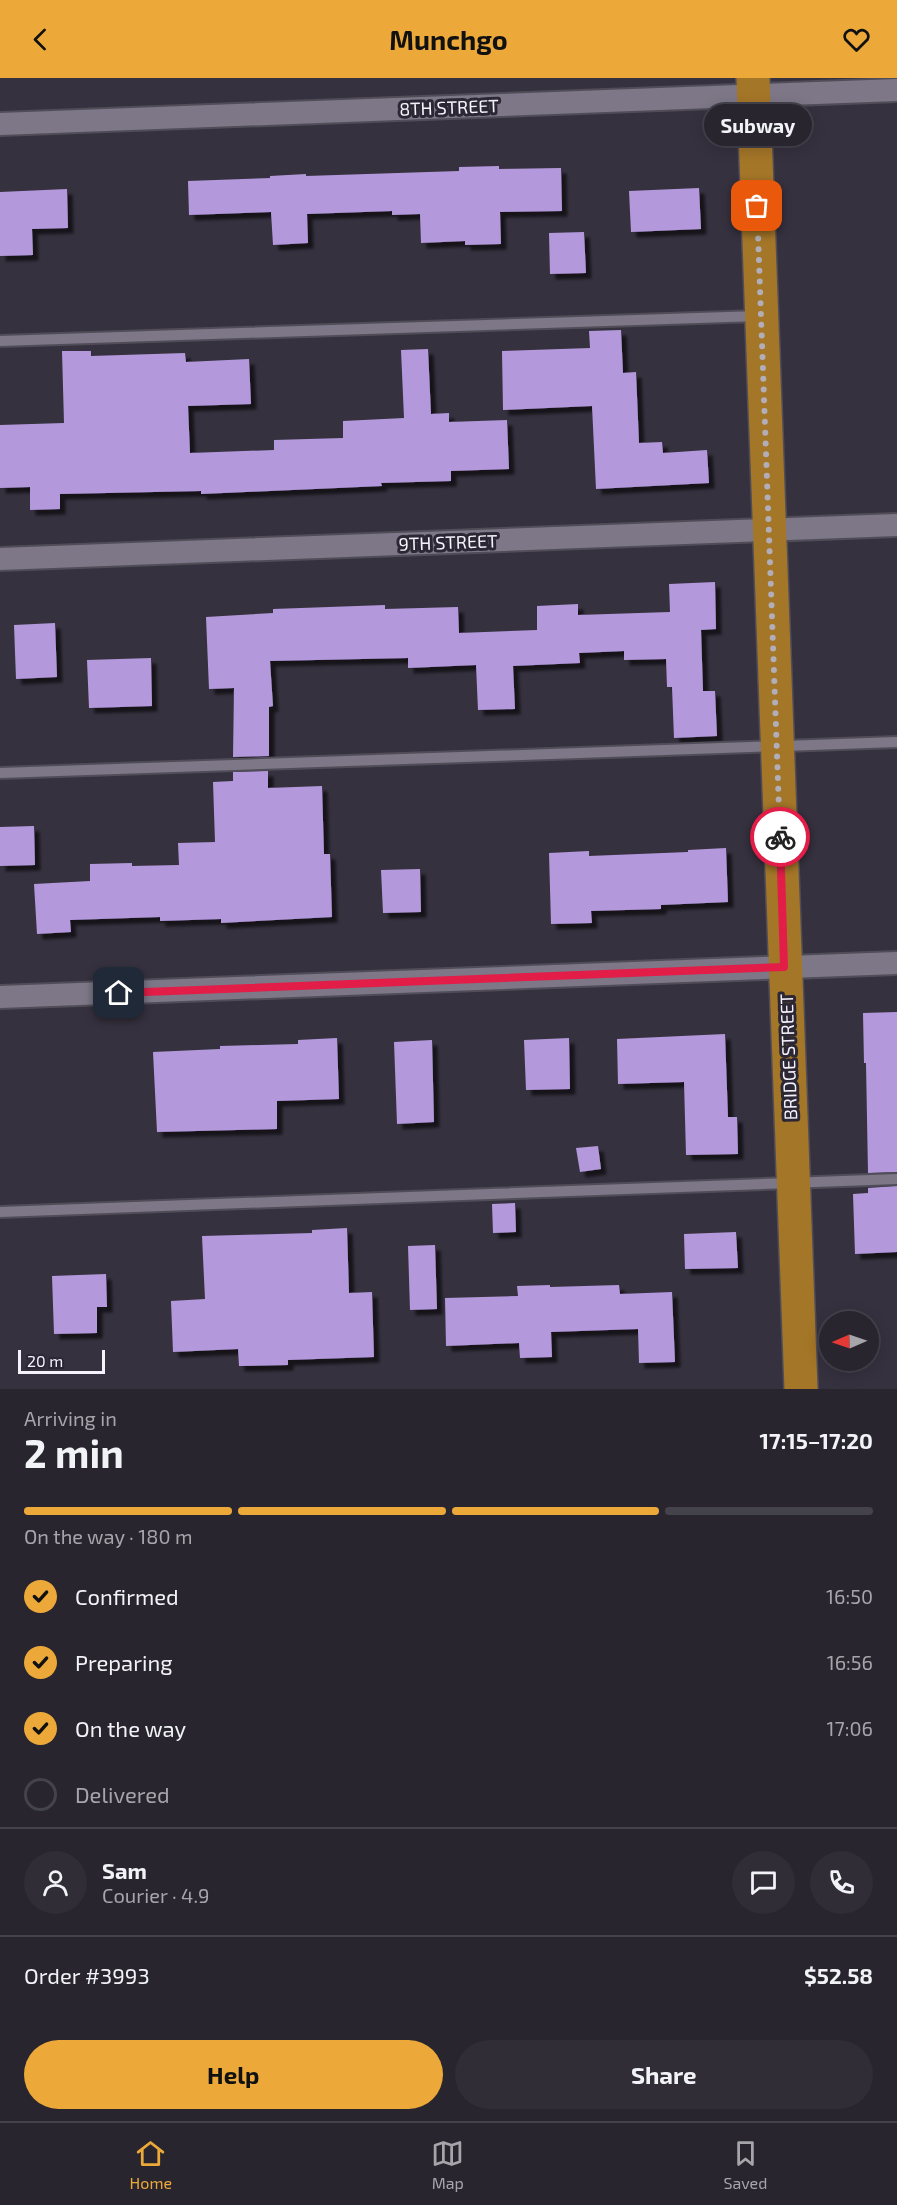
<!DOCTYPE html>
<html lang="en">
<head>
<meta charset="utf-8">
<style>
  :root { --surface:#28252f; --page:#302d37; --text:#f1f3f6; --muted:#a5a5aa; --line:#44424b; --accent:#eca93a }
  body { margin:0; font-family:"Exo 2",sans-serif; background:var(--page); color:var(--text); height:100vh; display:flex; flex-direction:column; font-size:22px; white-space:nowrap }
  * { box-sizing:border-box; margin:0 }
  p { font-size:20px; color:var(--muted) }
  .icon { flex:none; width:33px; height:33px; fill:none; stroke:currentColor; stroke-width:2; stroke-linecap:round; stroke-linejoin:round }
  .map { position:relative; height:1311px; overflow:hidden }
  .panel { display:flex; flex-direction:column; background:var(--surface); flex:1 }
  .panel>* { flex:none }
  .needle { width:39px; rotate:268deg }
  .controls { position:absolute; left:819px; top:1233px; display:grid; gap:12px }
  .controls a { display:grid; place-items:center; width:60px; height:60px; border-radius:50%; background:var(--surface); box-shadow:0 3px 15px #0003,0 0 0 2px var(--line); font-size:30px }
  .scale { position:absolute; left:18px; bottom:15px; width:87px; box-sizing:border-box; padding-left:6px; border:3px solid #f5f2fb; border-top:0; font-size:16px; line-height:21px; white-space:nowrap; color:#f5f2fb; -webkit-text-stroke:4px #2c2734; paint-order:stroke }
  .pin { position:absolute; display:grid; place-items:center; width:51px; height:51px; color:#fff; margin:-26px; border-radius:12px; box-shadow:0 3px 9px #0006 }
  .courier { position:absolute; display:grid; place-items:center; width:60px; height:60px; margin:-30px; border:4px solid #e11d48; border-radius:50%; background:#fff; color:#222; box-shadow:0 2px 8px #0007 }
  .bubble { position:absolute; height:42px; border-radius:21px; background:var(--surface); box-shadow:0 3px 15px #0003,0 0 0 2px var(--line); font-size:20px; font-weight:700; line-height:42px; text-align:center }
  .head em { font-style:normal; font-weight:700 }
  .head div { display:flex; flex-direction:column-reverse }
  .head { display:flex; align-items:center; justify-content:space-between; height:102px; padding:0 24px }
  h1 { font-size:39px; font-weight:700; line-height:45px }
  .bar { display:grid; grid-template-columns:repeat(4,1fr); gap:9px 6px; align-content:center; height:72px; padding:0 24px }
  .bar i { height:8px; border-radius:4px; background:var(--line) }
  .bar .active { background:var(--accent) }
  .bar p { grid-column:span 4 }
  .line { display:flex; align-items:center; gap:15px; padding:0 24px; border-top:2px solid var(--line) }
  .line div { flex:1 }
  .round { display:grid; place-items:center; flex:none; width:63px; height:63px; border-radius:32px; background:var(--page) }
  ol { padding:0 24px; list-style:none }
  li { display:flex; align-items:center; gap:18px; height:66px }
  li p { margin-inline-start:auto }
  li .icon { padding:6px; border-radius:50%; background:var(--accent); color:#111; stroke-width:4 }
  li:last-child { color:var(--muted) }
  li i { width:33px; height:33px; border:3px solid var(--line); border-radius:50% }
  .button { display:flex; gap:12px; margin-top:auto; padding:12px 24px }
  .button a { flex:1; height:69px; border-radius:36px; background:var(--accent); color:#111; font-size:24px; font-weight:700; line-height:69px; text-align:center }
  .button a+a { background:var(--page); color:var(--text) }
  header { display:flex; justify-content:space-between; align-items:center; height:78px; padding:0 24px; background:var(--accent); color:#111; font-size:27px; font-weight:700 }
  .tab-bar { display:flex; justify-content:space-around; align-items:center; height:84px; border-top:2px solid var(--line); background:var(--surface); font-size:16px; color:var(--muted) }
  .tab-bar a { display:grid; justify-items:center; gap:3px }
  .tab-bar .active { color:var(--accent) }
  .map>svg:first-child { display:block }
</style>
</head>
<body>
<header><svg class="icon" aria-label="back" viewBox="0 0 24 24"><path d="M15 5l-7 7 7 7"/></svg>Munchgo<svg class="icon" aria-label="heart" viewBox="0 0 24 24"><path d="M12 20l-8-8c-3-5 5-10 8-4 3-6 11-1 8 4z"/></svg></header>
<div class="map">
<svg width="897" height="1311" viewBox="0 0 897 1311">
  <defs>
    <filter id="shadow"><feDropShadow dx="5.5" dy="5.5" stdDeviation="1.5" flood-color="#0009"/></filter>
  </defs>
  <rect width="100%" height="100%" fill="#36313f"/>
  <path fill="#b399db" filter="url(#shadow)" d="M 499,88 L 499,91 L 561,90 L 562,133 L 500,134 L 501,166 L 465,167 L 465,163 L 421,165 L 420,136 L 392,137 L 392,133 L 307,136 L 308,165 L 273,167 L 271,134 L 189,137 L 188,103 L 270,100 L 270,98 L 306,96 L 306,98 L 459,93 L 459,89 Z
    M 699,110 L 701,151 L 631,154 L 629,113 Z
    M 67,111 L 68,150 L 32,151 L 33,177 L 0,178 L 0,114 Z
    M 584,154 L 586,195 L 550,196 L 549,155 Z
    M 621,252 L 623,295 L 636,294 L 639,365 L 662,364 L 663,375 L 707,372 L 709,405 L 596,411 L 592,328 L 503,332 L 502,273 L 590,270 L 589,253 Z
    M 428,271 L 431,336 L 449,335 L 449,344 L 507,342 L 509,391 L 451,393 L 451,403 L 381,405 L 382,408 L 201,416 L 201,413 L 60,416 L 60,431 L 30,432 L 30,409 L 0,410 L 0,347 L 64,345 L 62,273 L 91,273 L 91,278 L 185,275 L 186,284 L 249,281 L 251,326 L 188,328 L 190,375 L 274,372 L 274,362 L 343,360 L 343,343 L 404,340 L 401,272 Z
    M 715,504 L 716,551 L 701,552 L 703,613 L 715,613 L 717,658 L 674,660 L 672,609 L 667,609 L 666,581 L 624,582 L 624,573 L 579,575 L 580,585 L 513,588 L 515,631 L 478,632 L 476,587 L 408,590 L 408,580 L 270,583 L 273,628 L 269,629 L 269,678 L 233,679 L 234,610 L 209,611 L 206,539 L 273,535 L 273,531 L 385,527 L 385,531 L 458,529 L 459,555 L 537,552 L 537,528 L 578,526 L 578,537 L 670,534 L 669,506 Z
    M 55,545 L 57,599 L 16,601 L 14,547 Z
    M 151,580 L 152,628 L 89,630 L 87,582 Z
    M 268,693 L 268,710 L 322,708 L 324,776 L 330,776 L 332,839 L 221,845 L 221,841 L 160,843 L 160,839 L 70,842 L 71,854 L 37,856 L 34,806 L 90,803 L 90,786 L 132,785 L 132,788 L 179,787 L 178,765 L 215,764 L 213,704 L 233,703 L 233,694 Z
    M 34,748 L 35,787 L 0,788 L 0,749 Z
    M 726,770 L 728,824 L 661,827 L 661,831 L 591,833 L 592,845 L 551,846 L 549,775 L 589,773 L 589,778 L 688,774 L 688,772 Z
    M 420,791 L 421,834 L 383,835 L 381,792 Z
    M 897,934 L 897,1094 L 868,1095 L 866,985 L 864,985 L 863,935 Z
    M 725,956 L 728,1039 L 737,1039 L 738,1076 L 686,1077 L 684,1004 L 618,1006 L 617,961 Z
    M 337,960 L 339,1021 L 277,1023 L 277,1051 L 157,1054 L 153,974 L 220,971 L 220,968 L 298,966 L 298,962 Z
    M 569,960 L 570,1011 L 526,1012 L 524,962 Z
    M 432,962 L 434,1044 L 397,1046 L 394,964 Z
    M 598,1068 L 601,1091 L 580,1094 L 576,1070 Z
    M 897,1108 L 897,1174 L 855,1176 L 853,1116 L 868,1115 L 868,1110 Z
    M 515,1125 L 516,1154 L 493,1155 L 492,1126 Z
    M 347,1150 L 349,1215 L 372,1214 L 374,1279 L 288,1282 L 288,1287 L 239,1288 L 238,1271 L 173,1274 L 171,1223 L 205,1221 L 202,1158 L 312,1155 L 312,1152 Z
    M 736,1154 L 738,1190 L 685,1191 L 684,1156 Z
    M 435,1167 L 437,1231 L 410,1232 L 408,1168 Z
    M 106,1196 L 107,1229 L 97,1229 L 97,1255 L 54,1256 L 52,1198 Z
    M 550,1207 L 550,1209 L 619,1207 L 620,1216 L 672,1214 L 675,1284 L 639,1285 L 638,1251 L 551,1254 L 552,1279 L 520,1280 L 519,1265 L 446,1268 L 445,1220 L 518,1218 L 517,1208 Z"/>
  <g fill="none" stroke-linecap="round" stroke-linejoin="round">
    <defs>
      <path id="service" d="M 0,263 L 758,238
        M 0,695 L 897,664
        M 0,1134 L 897,1101"/>
      <path id="minor" d="M 0,46 L 897,12
        M 0,481 L 897,447
        M 0,919 L 897,885"/>
      <path id="trunk" d="M 753,0 L 801,1311"/>
    </defs>
    <use href="#service" stroke="#514d58" stroke-width="14"/>
    <use href="#minor" stroke="#514d58" stroke-width="26"/>
    <use href="#trunk" stroke="#514d58" stroke-width="36"/>
    <use href="#service" stroke="#7d7787" stroke-width="10"/>
    <use href="#minor" stroke="#7d7787" stroke-width="22"/>
    <use href="#trunk" stroke="#a47628" stroke-width="33"/>
  </g>
  <g fill="none" stroke-linecap="round" stroke-linejoin="round">
    <path stroke="#b2aeb9" stroke-width="6" stroke-dasharray="0 10.8" d="M 757,128 L 780,759"/>
    <path stroke="#e11d48" stroke-width="8" d="M 119,915 L 784,889 L 780,759"/>
  </g>
  <g text-anchor="middle" dominant-baseline="central" stroke-width="6" stroke-linejoin="round" paint-order="stroke">
    <g font-size="18" fill="#f5f2fb" stroke="#2c2734">
      <text transform="translate(449 29) rotate(-2)">8TH STREET</text>
      <text transform="translate(448 464) rotate(-2)">9TH STREET</text>
      <text transform="translate(788 979) rotate(-92)">BRIDGE STREET</text>
    </g>
  </g>
</svg>
<div class="controls">
<a><svg class="needle" viewBox="-14 -14 28 28"><path d="M0-13l5 13h-10z" fill="#e53935"/><path d="M0 13l5-13h-10z" fill="#a5a5aa"/></svg></a>
</div>
<div class="scale">20 m</div>
<div class="pin" style="left:757px;top:128px;background:#ea580c"><svg class="icon" aria-label="bag" viewBox="0 0 24 24"><path d="M5 8h14l-1 12H6zM9 8a3 3 0 0 1 6 0"/></svg></div>
<div class="pin" style="left:119px;top:915px;background:#1f2937"><svg class="icon" aria-label="home" viewBox="0 0 24 24"><path d="M3 11l9-7 9 7M6 9v11h12V9"/></svg></div>
<div class="courier" style="left:780px;top:759px"><svg class="icon" aria-label="bike" viewBox="0 0 24 24"><circle cx="6" cy="16" r="4"/><circle cx="18" cy="16" r="4"/><path d="M6 16l4-8h5l3 8M10 8l3 8H6M13 5h3"/></svg></div>
<div class="bubble" style="left:704px;top:26px;width:108px">Subway</div>
</div>
<section class="panel">
<div class="head"><div><h1>2 min</h1><p>Arriving in</p></div><em>17:15–17:20</em></div>
<div class="bar"><i class="active"></i><i class="active"></i><i class="active"></i><i></i><p>On the way · 180 m</p></div>
<ol>
<li><svg class="icon" aria-label="check" viewBox="0 0 24 24"><path d="M5 12l5 5 9-10"/></svg>Confirmed<p>16:50</p></li>
<li><svg class="icon" aria-label="check" viewBox="0 0 24 24"><path d="M5 12l5 5 9-10"/></svg>Preparing<p>16:56</p></li>
<li><svg class="icon" aria-label="check" viewBox="0 0 24 24"><path d="M5 12l5 5 9-10"/></svg>On the way<p>17:06</p></li>
<li><i></i>Delivered</li>
</ol>
<div class="line" style="height:108px"><a class="round"><svg class="icon" aria-label="person" viewBox="0 0 24 24"><circle cx="12" cy="8" r="4"/><path d="M4 21q1-7 8-7t8 7"/></svg></a><div><b>Sam</b><p>Courier · 4.9</p></div><a class="round"><svg class="icon" aria-label="chat" viewBox="0 0 24 24"><path d="M4 5h16v11H9l-5 4z"/></svg></a><a class="round"><svg class="icon" aria-label="phone" viewBox="0 0 24 24"><path d="M5 4h4l2 5-3 2q2 4 5 5l2-3 5 2v4C11 20 4 13 5 4z"/></svg></a></div>
<div class="line" style="height:78px"><div>Order #3993</div><b>$52.58</b></div>
<div class="button"><a>Help</a><a>Share</a></div>
</section>
<nav class="tab-bar">
<a class="active"><svg class="icon" aria-label="home" viewBox="0 0 24 24"><path d="M3 11l9-7 9 7M6 9v11h12V9"/></svg>Home</a>
<a><svg class="icon" aria-label="map" viewBox="0 0 24 24"><path d="M3 6l6-2 6 2 6-2v14l-6 2-6-2-6 2zM9 4v14M15 6v14"/></svg>Map</a>
<a><svg class="icon" aria-label="saved" viewBox="0 0 24 24"><path d="M7 4h10v16l-5-4-5 4z"/></svg>Saved</a>
</nav>
</body>
</html>
